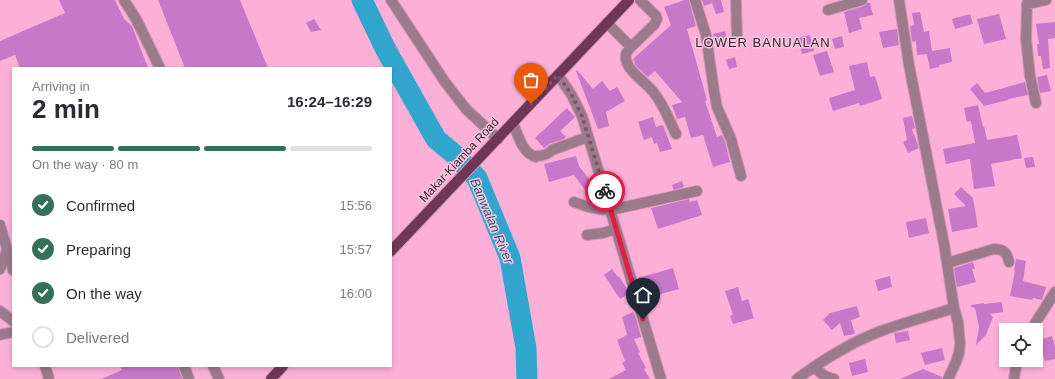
<!DOCTYPE html>
<html lang="en">
<head>
<meta charset="utf-8">
<style>
  :root { --surface:#fff; --page:#f7f7f7; --text:#2b2b33; --muted:#7c7c81; --line:#e1e1e2; --accent:#35705a }
  body { margin:0; font-family:Arial,sans-serif; background:var(--page); color:var(--text); height:100vh; display:flex; flex-direction:column; font-size:15px; white-space:nowrap }
  * { box-sizing:border-box; margin:0 }
  p { font-size:13px; color:var(--muted) }
  .icon { flex:none; width:22px; height:22px; fill:none; stroke:currentColor; stroke-width:2; stroke-linecap:round; stroke-linejoin:round }
  .map { position:relative; flex:1; overflow:hidden }
  .sheet { position:absolute; left:12px; top:67px; width:380px; height:300px; display:flex; flex-direction:column; background:var(--surface); border-radius:0px; box-shadow:0 2px 6px #0003 }
  .sheet>* { flex:none }
  .tools { position:absolute; left:999px; top:323px; display:grid; gap:8px }
  .tools a { display:grid; place-items:center; width:44px; height:44px; border-radius:0px; background:var(--surface); box-shadow:0 2px 6px #0003; font-size:20px }
  .pin { position:absolute; display:grid; place-items:center; width:34px; height:34px; color:#fff; margin:-41px -17px; border-radius:50% 50% 50% 0; rotate:-45deg; box-shadow:0 0 4px #0007 }
  .pin .icon { rotate:45deg }
  .courier { position:absolute; display:grid; place-items:center; width:40px; height:40px; margin:-20px; border:3px solid #e11d48; border-radius:50%; background:#fff; color:#222; box-shadow:0 1px 5px #0007 }
  .headline em { font-style:normal; font-weight:800 }
  .headline div { display:flex; flex-direction:column-reverse }
  .headline { display:flex; align-items:center; justify-content:space-between; height:68px; padding:0 20px }
  h1 { font-size:26px; font-weight:800; line-height:30px }
  .bar { display:grid; grid-template-columns:repeat(4,1fr); gap:6px 4px; align-content:center; height:48px; padding:0 20px }
  .bar i { height:5px; border-radius:3px; background:var(--line) }
  .bar .active { background:var(--accent) }
  .bar p { grid-column:span 4 }
  ol { padding:0 20px; list-style:none }
  li { display:flex; align-items:center; gap:12px; height:44px }
  li p { margin-inline-start:auto }
  li .icon { padding:4px; border-radius:50%; background:var(--accent); color:#fff; stroke-width:4 }
  li:last-child { color:var(--muted) }
  li i { width:22px; height:22px; border:2px solid var(--line); border-radius:50% }
  .map>svg:first-child { display:block }
</style>
</head>
<body>
<div class="map">
<svg width="1055" height="379" viewBox="0 0 1055 379">
  <rect width="100%" height="100%" fill="#fcb0d8"/>
  <g fill="none" stroke-linecap="round" stroke-linejoin="round">
    <path stroke="#32a5cf" stroke-width="21" d="M 362,0 L 386,50 L 436,139 L 454,154 L 477,178 L 510,258 L 526,348 L 527,379"/>
  </g>
  <path fill="#c878c9" d="M 59,0 L 115,0 L 124,19 L 132,26 L 148,68 L 20,68 L 15,55 L 0,61 L 0,41 L 65,13 Z
    M 158,0 L 240,0 L 268,68 L 185,68 Z
    M 685,0 L 689,0 L 696,26 L 687,29 L 707,100 L 705,101 L 717,137 L 722,135 L 725,141 L 730,162 L 713,167 L 703,135 L 691,138 L 685,117 L 677,119 L 672,105 L 682,102 L 655,71 L 648,77 L 636,66 L 633,59 L 671,25 L 664,7 Z
    M 702,0 L 721,0 L 724,12 L 716,14 L 712,3 L 704,6 Z
    M 867,3 L 870,3 L 873,15 L 859,18 L 862,29 L 849,33 L 844,12 L 864,6 Z
    M 920,12 L 924,32 L 929,31 L 932,51 L 950,48 L 952,62 L 939,65 L 939,67 L 930,69 L 927,54 L 917,55 L 916,41 L 912,42 L 910,26 L 914,25 L 912,13 Z
    M 970,14 L 973,24 L 955,29 L 952,19 Z
    M 999,14 L 1006,39 L 984,44 L 977,19 Z
    M 314,19 L 321,30 L 311,32 L 306,23 Z
    M 1055,22 L 1055,38 L 1048,39 L 1050,68 L 1043,69 L 1041,56 L 1038,56 L 1037,44 L 1039,44 L 1036,24 Z
    M 897,29 L 899,45 L 883,48 L 879,32 Z
    M 725,31 L 728,43 L 716,46 L 713,34 Z
    M 810,35 L 814,51 L 802,54 L 798,38 Z
    M 842,36 L 844,47 L 835,49 L 832,39 Z
    M 827,51 L 834,72 L 820,76 L 813,55 Z
    M 735,57 L 737,67 L 729,69 L 726,60 Z
    M 867,62 L 870,77 L 875,76 L 882,99 L 860,106 L 859,103 L 833,111 L 829,98 L 855,90 L 849,66 Z
    M 577,70 L 593,89 L 602,81 L 610,91 L 617,87 L 625,101 L 606,112 L 609,126 L 598,129 L 576,71 Z
    M 1047,75 L 1051,91 L 1040,93 L 1037,77 Z
    M 1025,82 L 1028,95 L 1008,99 L 1008,100 L 984,106 L 970,89 L 977,83 L 985,93 Z
    M 978,105 L 983,127 L 984,126 L 987,140 L 1017,135 L 1022,158 L 991,164 L 995,186 L 974,189 L 970,159 L 946,164 L 943,149 L 975,143 L 971,121 L 967,122 L 964,108 Z
    M 567,108 L 575,117 L 560,131 L 566,137 L 564,139 L 549,144 L 544,148 L 535,138 Z
    M 912,116 L 915,128 L 912,129 L 919,148 L 908,153 L 903,142 L 907,140 L 903,118 Z
    M 653,117 L 656,127 L 663,125 L 672,149 L 660,152 L 657,143 L 654,144 L 652,137 L 644,140 L 638,122 Z
    M 576,156 L 579,166 L 593,184 L 585,190 L 574,175 L 549,182 L 544,164 Z
    M 1033,157 L 1035,167 L 1026,168 L 1024,158 Z
    M 682,181 L 684,187 L 674,190 L 672,185 Z
    M 961,187 L 973,198 L 978,227 L 952,232 L 948,209 L 966,206 L 954,194 Z
    M 689,199 L 690,202 L 697,200 L 702,215 L 658,229 L 651,208 Z
    M 926,218 L 929,233 L 909,238 L 906,222 Z
    M 1016,259 L 1026,261 L 1023,281 L 1046,287 L 1042,300 L 1033,298 L 1032,300 L 1010,296 L 1015,271 L 1014,271 Z
    M 973,262 L 975,269 L 972,269 L 976,282 L 957,287 L 954,268 Z
    M 673,268 L 679,289 L 647,298 L 643,286 L 641,287 L 638,278 Z
    M 612,269 L 618,277 L 619,276 L 628,291 L 629,294 L 620,299 L 604,275 Z
    M 890,276 L 892,287 L 878,291 L 875,280 Z
    M 738,287 L 742,301 L 748,299 L 754,318 L 733,324 L 730,316 L 733,315 L 725,291 Z
    M 1002,302 L 1003,312 L 990,314 L 993,317 L 986,335 L 976,345 L 979,327 L 975,308 L 971,307 L 971,305 L 984,303 L 984,304 Z
    M 857,306 L 860,317 L 851,320 L 855,334 L 844,336 L 840,323 L 832,330 L 823,320 L 830,313 Z
    M 633,312 L 636,318 L 641,337 L 634,339 L 640,352 L 638,353 L 646,368 L 644,369 L 650,379 L 609,379 L 626,370 L 622,363 L 625,361 L 617,340 L 627,335 L 622,317 Z
    M 908,331 L 910,340 L 896,343 L 894,333 Z
    M 1052,336 L 1055,347 L 1055,359 L 1045,361 L 1039,340 Z
    M 942,348 L 945,360 L 925,365 L 921,353 Z
    M 865,359 L 868,372 L 852,376 L 849,363 Z
    M 120,366 L 178,366 L 182,379 L 101,379 L 122,370 Z
    M 923,369 L 942,377 L 942,379 L 900,379 Z"/>
  <g fill="none" stroke-linecap="round" stroke-linejoin="round">
    <defs>
      <path id="minor" d="M 124,0 L 136,19 L 160,68
        M 391,0 L 445,82 L 466,109 L 498,139
        M 695,0 L 706,35 L 714,91 L 717,107 L 731,139 L 741,176
        M 736,0 L 737,36
        M 899,0 L 909,65 L 944,244 L 954,308 L 958,322 L 960,343 L 959,353 L 956,362 L 948,379
        M 828,10 L 862,0
        M 607,23 L 631,47 C 627,51 625,54 626,60 C 630,74 646,82 654,93 C 664,105 669,120 676,134
        M 631,47 L 654,25 L 657,19 L 656,16 L 640,0
        M 558,75 L 571,94 L 582,116 L 661,379
        M 1036,103 L 1030,76 L 1026,39 L 1027,4 L 1046,0
        M 513,123 C 518,135 522,153 536,157 L 536,156 C 542,156 548,155 552,150 L 588,137
        M 574,202 C 588,207 596,210 611,210 L 697,191
        M 0,225 L 13,270
        M 587,235 L 603,233 L 616,229
        M 947,263 L 994,249 C 1004,249 1007,253 1009,262
        M 0,269 L 7,250
        M 0,311 L 13,321
        M 1031,330 L 1055,292
        M 0,335 L 13,332
        M 45,366 L 49,379
        M 184,366 L 189,379
        M 213,366 L 219,379
        M 815,366 C 820,374 825,377 834,379
        M 797,379 C 823,360 851,342 881,331 C 905,322 930,316 954,308
        M 1014,379 L 1017,360"/>
      <path id="major" d="M 391,251 L 629,0
        M 271,379 L 283,366"/>
    </defs>
    <use href="#minor" stroke="#d693b6" stroke-width="12"/>
    <use href="#major" stroke="#d693b6" stroke-width="12"/>
    <use href="#minor" stroke="#9b7b8b" stroke-width="10"/>
    <use href="#major" stroke="#6e3756" stroke-width="10"/>
  </g>
  <g fill="none" stroke-linecap="round" stroke-linejoin="round">
    <path stroke="#80526b" stroke-width="4" stroke-dasharray="0 7.2" d="M 531,104 L 558,75 L 571,94 L 582,116 L 605,191"/>
    <path stroke="#e11d48" stroke-width="5" d="M 605,191 L 643,319"/>
  </g>
  <g text-anchor="middle" dominant-baseline="central" stroke-width="3" stroke-linejoin="round" paint-order="stroke">
    <g font-size="12" fill="#3d2030" stroke="#f7c8e0">
      <text transform="translate(459 160) rotate(-47)">Makar-Kiamba Road</text>
    </g>
    <g font-size="13" letter-spacing="1" fill="#3d2030" stroke="#f7c8e0">
      <text x="763" y="42">LOWER BANUALAN</text>
    </g>
    <g font-size="13" font-style="italic" fill="#225d74" stroke="#f7c8e0">
      <text transform="translate(492 221) rotate(67)">Banwalan River</text>
    </g>
  </g>
</svg>
<div class="tools">
<a><svg class="icon" aria-label="locate" viewBox="0 0 24 24"><circle cx="12" cy="12" r="6"/><path d="M12 2v4M12 18v4M2 12h4M18 12h4"/></svg></a>
</div>
<div class="pin" style="left:531px;top:104px;background:#ea580c"><svg class="icon" aria-label="bag" viewBox="0 0 24 24"><path d="M5 8h14l-1 12H6zM9 8a3 3 0 0 1 6 0"/></svg></div>
<div class="pin" style="left:643px;top:319px;background:#1f2937"><svg class="icon" aria-label="home" viewBox="0 0 24 24"><path d="M3 11l9-7 9 7M6 9v11h12V9"/></svg></div>
<div class="courier" style="left:605px;top:191px"><svg class="icon" aria-label="bike" viewBox="0 0 24 24"><circle cx="6" cy="16" r="4"/><circle cx="18" cy="16" r="4"/><path d="M6 16l4-8h5l3 8M10 8l3 8H6M13 5h3"/></svg></div>
<section class="sheet">
<div class="headline"><div><h1>2 min</h1><p>Arriving in</p></div><em>16:24–16:29</em></div>
<div class="bar"><i class="active"></i><i class="active"></i><i class="active"></i><i></i><p>On the way · 80 m</p></div>
<ol>
<li><svg class="icon" aria-label="check" viewBox="0 0 24 24"><path d="M5 12l5 5 9-10"/></svg>Confirmed<p>15:56</p></li>
<li><svg class="icon" aria-label="check" viewBox="0 0 24 24"><path d="M5 12l5 5 9-10"/></svg>Preparing<p>15:57</p></li>
<li><svg class="icon" aria-label="check" viewBox="0 0 24 24"><path d="M5 12l5 5 9-10"/></svg>On the way<p>16:00</p></li>
<li><i></i>Delivered</li>
</ol>
</section>
</div>
</body>
</html>
